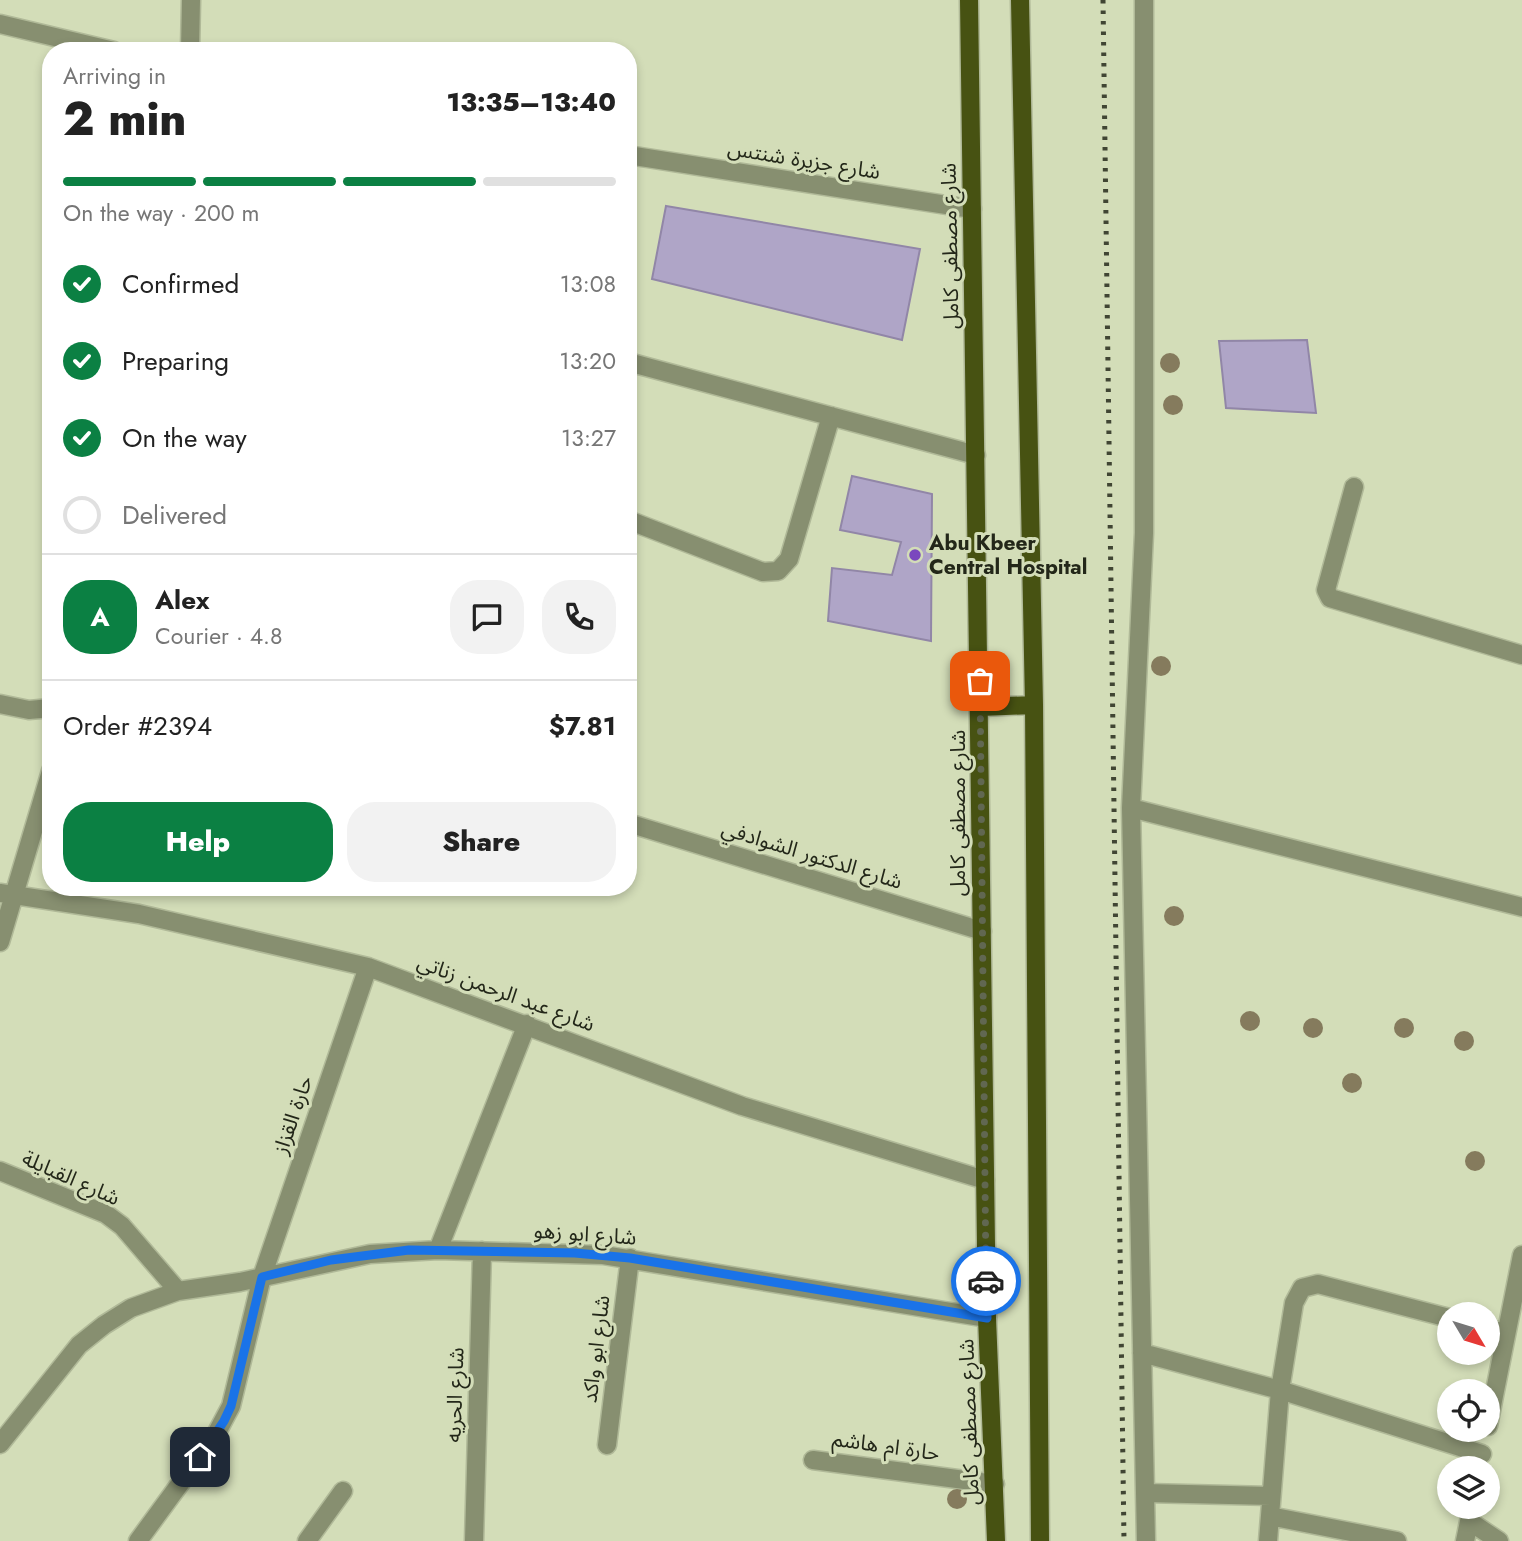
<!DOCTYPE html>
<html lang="en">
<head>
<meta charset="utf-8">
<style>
  :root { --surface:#fff; --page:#f2f2f2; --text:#222; --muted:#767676; --line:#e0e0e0; --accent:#0b8043 }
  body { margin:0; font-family:Jost,"Noto Sans Arabic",sans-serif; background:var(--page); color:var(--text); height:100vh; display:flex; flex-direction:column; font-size:26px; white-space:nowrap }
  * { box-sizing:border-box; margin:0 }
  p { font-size:23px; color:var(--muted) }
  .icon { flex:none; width:38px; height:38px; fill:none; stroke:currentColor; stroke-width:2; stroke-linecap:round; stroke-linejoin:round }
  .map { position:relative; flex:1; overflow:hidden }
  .drawer { position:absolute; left:42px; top:42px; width:595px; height:854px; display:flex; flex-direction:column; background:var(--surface); border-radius:28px; box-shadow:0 4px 10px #0003 }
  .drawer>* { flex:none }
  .needle { width:46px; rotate:128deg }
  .controls { position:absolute; left:1437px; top:1302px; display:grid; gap:14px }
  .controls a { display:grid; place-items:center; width:63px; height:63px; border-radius:50%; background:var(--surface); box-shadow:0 4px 10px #0003; font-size:35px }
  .pin { position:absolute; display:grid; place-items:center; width:60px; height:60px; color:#fff; margin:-30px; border-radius:14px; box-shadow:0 4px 10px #0006 }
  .courier { position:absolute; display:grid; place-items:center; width:70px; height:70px; margin:-35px; border:5px solid #1a73e8; border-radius:50%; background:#fff; color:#222; box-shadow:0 2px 9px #0007 }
  .summary em { font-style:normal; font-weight:800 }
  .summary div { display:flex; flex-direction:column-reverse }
  .summary { display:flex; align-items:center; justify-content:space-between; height:119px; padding:0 21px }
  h1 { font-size:46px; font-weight:800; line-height:52px }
  .bar { display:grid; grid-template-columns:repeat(4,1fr); gap:10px 7px; align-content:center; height:84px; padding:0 21px }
  .bar i { height:9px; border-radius:5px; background:var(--line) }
  .bar .active { background:var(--accent) }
  .bar p { grid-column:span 4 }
  .line { display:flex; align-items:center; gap:18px; padding:0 21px; border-top:2px solid var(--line) }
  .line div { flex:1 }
  .round { display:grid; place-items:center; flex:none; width:74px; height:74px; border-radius:28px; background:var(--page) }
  ol { padding:0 21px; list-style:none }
  li { display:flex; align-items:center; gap:21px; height:77px }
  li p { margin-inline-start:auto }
  li .icon { padding:7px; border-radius:50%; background:var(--accent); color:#fff; stroke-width:4 }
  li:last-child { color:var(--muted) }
  li i { width:38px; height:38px; border:4px solid var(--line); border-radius:50% }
  .cta { display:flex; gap:14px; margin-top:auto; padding:14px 21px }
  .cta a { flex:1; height:80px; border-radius:28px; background:var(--accent); color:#fff; font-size:28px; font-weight:800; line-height:80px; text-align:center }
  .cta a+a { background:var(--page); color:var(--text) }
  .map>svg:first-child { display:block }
</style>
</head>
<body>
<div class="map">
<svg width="1522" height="1541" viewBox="0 0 1522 1541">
  <rect width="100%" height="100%" fill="#d3ddb8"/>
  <path fill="#afa5c7" stroke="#9186a7" stroke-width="2" d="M 666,206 L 920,249 L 902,340 L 652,279 Z
    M 1307,340 L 1316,413 L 1226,408 L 1219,341 Z
    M 852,476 L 932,494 L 931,641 L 828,621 L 832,568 L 892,575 L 901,542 L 840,530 Z"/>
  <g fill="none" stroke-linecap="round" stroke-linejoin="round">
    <defs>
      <path id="service" d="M 628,362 L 976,455
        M 628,520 L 763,572 L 778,571 L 789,559 L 831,416"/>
      <path id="minor" d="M 1144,0 L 1144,533 L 1131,808 L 1146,1541
        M 0,24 L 114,51
        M 190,51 L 191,0
        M 628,155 L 972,209
        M 1354,487 L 1326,590 L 1330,598 L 1522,655
        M 0,704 L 29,710 L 51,708
        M 1131,808 L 1522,907
        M 628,823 L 982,931
        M 0,893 L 139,914 L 368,967 L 742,1106 L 985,1180
        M 0,942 L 51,771
        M 0,1171 L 106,1214 L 122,1226 L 178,1291
        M 438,1250 L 527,1024
        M 1488,1329 L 1506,1333
        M 1142,1353 L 1280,1390 L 1482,1454
        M 1488,1426 L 1522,1255
        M 0,1444 L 79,1345 L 104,1325 L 131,1308 L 178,1291 L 240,1282 L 370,1254 L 438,1250 L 603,1255 L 987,1318
        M 607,1445 L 630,1258
        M 813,1460 L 995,1484
        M 1146,1493 L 1271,1496
        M 1270,1516 L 1397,1541
        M 1469,1521 L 1499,1541
        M 138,1541 L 215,1436 L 231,1406 L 262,1277 L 368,967
        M 307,1541 L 343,1491
        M 474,1541 L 482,1251
        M 1268,1541 L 1280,1390 L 1294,1303 L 1302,1288 L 1318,1284 L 1449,1318
        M 1465,1541 L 1472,1507"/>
      <path id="primary" d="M 969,0 L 987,1318 L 996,1541
        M 1020,0 L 1034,705 L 1040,1541
        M 980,707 L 1034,705"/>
    </defs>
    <use href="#service" stroke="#b0b998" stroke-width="21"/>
    <use href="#minor" stroke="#b0b998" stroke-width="21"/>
    <use href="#primary" stroke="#b0b998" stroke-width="21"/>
    <use href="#service" stroke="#878f70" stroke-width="18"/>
    <use href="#minor" stroke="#878f70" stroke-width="18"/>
    <use href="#primary" stroke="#475212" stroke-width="18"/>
    <path stroke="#404533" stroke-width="5" stroke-dasharray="3.5 7" stroke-linecap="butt" d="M 1103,0 L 1124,1541"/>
  </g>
  <g fill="#857b5d">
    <circle cx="1170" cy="363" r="10"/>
    <circle cx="1173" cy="405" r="10"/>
    <circle cx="1161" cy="666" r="10"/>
    <circle cx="1174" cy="916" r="10"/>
    <circle cx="1250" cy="1021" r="10"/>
    <circle cx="1313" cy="1028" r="10"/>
    <circle cx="1404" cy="1028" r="10"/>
    <circle cx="1464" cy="1041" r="10"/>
    <circle cx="1352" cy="1083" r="10"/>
    <circle cx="1475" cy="1161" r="10"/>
    <circle cx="957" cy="1499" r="10"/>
  </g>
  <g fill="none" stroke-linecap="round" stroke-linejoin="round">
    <path stroke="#616751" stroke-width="7" stroke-dasharray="0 12.6" d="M 980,681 L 986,1281"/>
    <path stroke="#1a73e8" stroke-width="9" d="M 200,1457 L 224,1421 L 231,1406 L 262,1277 L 331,1260 L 409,1250 L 575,1253 L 630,1258 L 987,1318 L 986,1281"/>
  </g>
  <circle fill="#7a47be" stroke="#d3ddb8" stroke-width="2.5" cx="915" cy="555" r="7"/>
  <g text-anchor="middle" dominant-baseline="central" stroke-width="6" stroke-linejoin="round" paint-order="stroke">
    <g font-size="21" fill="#232719" stroke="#d3ddb8">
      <text transform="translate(804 160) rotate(9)">شارع جزيرة شنتس</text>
      <text transform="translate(950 246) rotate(-91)">شارع مصطفى كامل</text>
      <text transform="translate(958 813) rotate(-90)">شارع مصطفى كامل</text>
      <text transform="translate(812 855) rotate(17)">شارع الدكتور الشوادفي</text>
      <text transform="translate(506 993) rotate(20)">شارع عبد الرحمن زناتي</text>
      <text transform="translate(293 1115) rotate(-71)">حارة القزاز</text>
      <text transform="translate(71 1178) rotate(24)">شارع القبايلة</text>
      <text transform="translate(585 1234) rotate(4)">شارع ابو زهو</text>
      <text transform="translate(596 1349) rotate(-83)">شارع ابو واكد</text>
      <text transform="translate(455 1395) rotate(-88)">شارع الحريه</text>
      <text transform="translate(969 1422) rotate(-92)">شارع مصطفى كامل</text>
      <text transform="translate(886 1446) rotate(8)">حارة ام هاشم</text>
    </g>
    <g font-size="21" font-weight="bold" fill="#232719" stroke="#d3ddb8" text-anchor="start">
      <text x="929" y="543">Abu Kbeer<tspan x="929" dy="24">Central Hospital</tspan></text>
    </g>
  </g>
</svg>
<div class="controls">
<a><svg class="needle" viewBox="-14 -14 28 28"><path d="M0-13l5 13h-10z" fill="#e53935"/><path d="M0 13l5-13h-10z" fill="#767676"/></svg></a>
<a><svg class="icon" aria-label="locate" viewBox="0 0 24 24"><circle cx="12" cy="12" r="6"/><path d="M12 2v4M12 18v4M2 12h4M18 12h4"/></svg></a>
<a><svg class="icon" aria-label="layers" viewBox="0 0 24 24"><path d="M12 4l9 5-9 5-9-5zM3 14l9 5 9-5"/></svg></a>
</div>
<div class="pin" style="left:980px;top:681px;background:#ea580c"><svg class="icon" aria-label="bag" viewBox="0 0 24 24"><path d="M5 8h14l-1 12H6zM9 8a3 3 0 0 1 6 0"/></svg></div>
<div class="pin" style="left:200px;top:1457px;background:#1f2937"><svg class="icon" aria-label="home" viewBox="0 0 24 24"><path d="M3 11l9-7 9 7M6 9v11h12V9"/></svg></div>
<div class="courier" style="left:986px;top:1281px"><svg class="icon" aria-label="car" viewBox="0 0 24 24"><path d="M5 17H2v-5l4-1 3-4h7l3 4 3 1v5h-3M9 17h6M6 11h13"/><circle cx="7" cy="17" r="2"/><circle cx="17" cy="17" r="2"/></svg></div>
<section class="drawer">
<div class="summary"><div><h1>2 min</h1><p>Arriving in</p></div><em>13:35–13:40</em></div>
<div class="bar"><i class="active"></i><i class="active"></i><i class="active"></i><i></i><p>On the way · 200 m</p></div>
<ol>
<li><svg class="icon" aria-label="check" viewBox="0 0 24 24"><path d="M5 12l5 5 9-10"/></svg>Confirmed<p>13:08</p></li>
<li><svg class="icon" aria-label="check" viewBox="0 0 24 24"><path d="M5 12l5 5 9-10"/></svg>Preparing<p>13:20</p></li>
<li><svg class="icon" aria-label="check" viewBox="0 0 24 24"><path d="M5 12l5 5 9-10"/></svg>On the way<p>13:27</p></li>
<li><i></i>Delivered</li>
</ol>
<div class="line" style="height:126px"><b class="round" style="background:var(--accent);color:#fff">A</b><div><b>Alex</b><p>Courier · 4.8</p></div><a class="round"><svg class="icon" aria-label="chat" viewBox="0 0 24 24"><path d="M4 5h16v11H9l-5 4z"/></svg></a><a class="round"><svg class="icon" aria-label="phone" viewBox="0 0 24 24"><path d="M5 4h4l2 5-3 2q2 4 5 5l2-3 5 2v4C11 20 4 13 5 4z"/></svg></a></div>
<div class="line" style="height:91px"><div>Order #2394</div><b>$7.81</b></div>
<div class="cta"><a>Help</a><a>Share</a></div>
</section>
</div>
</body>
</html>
